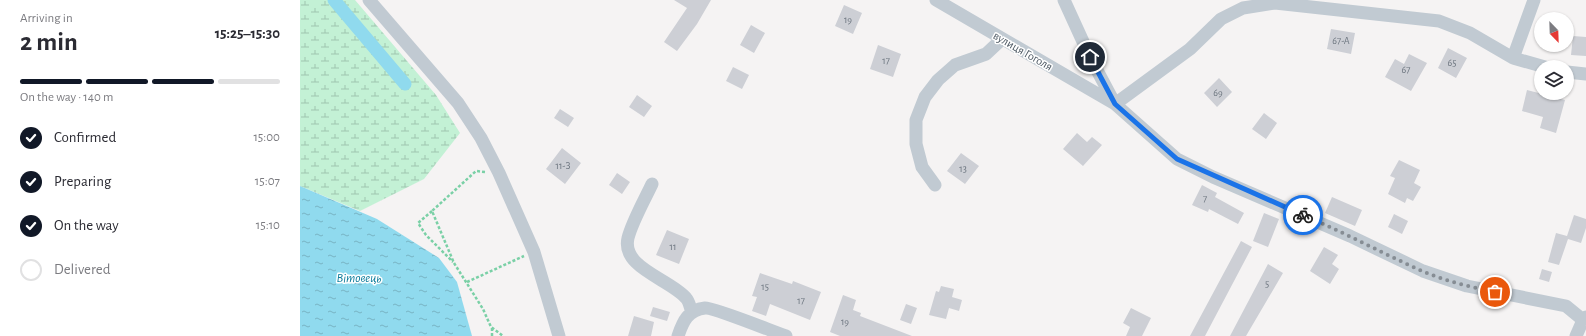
<!DOCTYPE html>
<html lang="en">
<head>
<meta charset="utf-8">
<style>
  :root { --surface:#fff; --page:#f7f7f7; --text:#2b2b33; --muted:#7c7c81; --line:#e1e1e2; --accent:#111827 }
  body { margin:0; font-family:"Alegreya Sans",sans-serif; background:var(--page); color:var(--text); height:100vh; display:flex; flex-direction:column; font-size:15px; white-space:nowrap }
  * { box-sizing:border-box; margin:0 }
  p { font-size:13px; color:var(--muted) }
  .icon { flex:none; width:22px; height:22px; fill:none; stroke:currentColor; stroke-width:2; stroke-linecap:round; stroke-linejoin:round }
  .map { position:relative; flex:1; overflow:hidden }
  .panel { display:flex; flex-direction:column; background:var(--surface); width:300px }
  .panel>* { flex:none }
  .needle { width:26px; rotate:157deg }
  .buttons { position:absolute; left:1234px; top:12px; display:grid; gap:8px }
  .buttons a { display:grid; place-items:center; width:40px; height:40px; border-radius:50%; background:var(--surface); box-shadow:0 1px 3px #0004; font-size:20px }
  .pin { position:absolute; display:grid; place-items:center; width:34px; height:34px; color:#fff; margin:-17px; border:2px solid #fff; border-radius:50%; box-shadow:0 1px 4px #0007 }
  .courier { position:absolute; display:grid; place-items:center; width:40px; height:40px; margin:-20px; border:3px solid #1a73e8; border-radius:50%; background:#fff; color:#222; box-shadow:0 1px 5px #0007 }
  .head em { font-style:normal; font-weight:700 }
  .head div { display:flex; flex-direction:column-reverse }
  .head { display:flex; align-items:center; justify-content:space-between; height:68px; padding:0 20px }
  h1 { font-size:26px; font-weight:700; line-height:30px }
  .bar { display:grid; grid-template-columns:repeat(4,1fr); gap:6px 4px; align-content:center; height:48px; padding:0 20px }
  .bar i { height:5px; border-radius:3px; background:var(--line) }
  .bar .current { background:var(--accent) }
  .bar p { grid-column:span 4 }
  ol { padding:0 20px; list-style:none }
  li { display:flex; align-items:center; gap:12px; height:44px }
  li p { margin-inline-start:auto }
  li .icon { padding:4px; border-radius:50%; background:var(--accent); color:#fff; stroke-width:4 }
  li:last-child { color:var(--muted) }
  li i { width:22px; height:22px; border:2px solid var(--line); border-radius:50% }
  main { display:flex; flex:1; min-height:0 }
  .map>svg:first-child { display:block }
</style>
</head>
<body>
<main>
<section class="panel">
<div class="head"><div><h1>2 min</h1><p>Arriving in</p></div><em>15:25–15:30</em></div>
<div class="bar"><i class="current"></i><i class="current"></i><i class="current"></i><i></i><p>On the way · 140 m</p></div>
<ol>
<li><svg class="icon" aria-label="check" viewBox="0 0 24 24"><path d="M5 12l5 5 9-10"/></svg>Confirmed<p>15:00</p></li>
<li><svg class="icon" aria-label="check" viewBox="0 0 24 24"><path d="M5 12l5 5 9-10"/></svg>Preparing<p>15:07</p></li>
<li><svg class="icon" aria-label="check" viewBox="0 0 24 24"><path d="M5 12l5 5 9-10"/></svg>On the way<p>15:10</p></li>
<li><i></i>Delivered</li>
</ol>
</section>
<div class="map">
<svg width="1286" height="336" viewBox="0 0 1286 336">
  <defs>
    <pattern id="wetland-marsh" width="20" height="14" patternUnits="userSpaceOnUse"><rect width="20" height="14" fill="#c3f1d5"/><path d="M1 5h8M5 5V1M11 12h8M15 12V8" fill="none" stroke="#a0c6b0"/></pattern>
    <pattern id="water-ripples" width="26" height="14" patternUnits="userSpaceOnUse"><rect width="26" height="14" fill="#90daee"/><path d="M2 4q2-2 4 0t4 0M15 11q2-2 4 0t4 0" fill="none" stroke="#78b4c4"/></pattern>
  </defs>
  <rect width="100%" height="100%" fill="#f5f3f3"/>
  <path fill="url(#wetland-marsh)" d="M 0,0 L 55,0 L 136,95 L 160,133 L 124,179 L 60,211 L 0,186 Z"/>
  <path fill="url(#water-ripples)" d="M 0,186 L 77,219 L 139,258 L 157,282 L 172,336 L 0,336 Z"/>
  <g fill="none" stroke-linecap="round" stroke-linejoin="round">
    <path stroke="#90daee" stroke-width="13" d="M 34,0 L 105,84"/>
  </g>
  <path fill="#cdcfd5" d="M 374,0 L 411,0 L 397,24 L 377,51 L 364,42 L 387,8 Z
    M 544,5 L 562,13 L 553,34 L 535,26 Z
    M 451,25 L 465,33 L 454,53 L 440,45 Z
    M 1031,29 L 1055,33 L 1051,54 L 1027,49 Z
    M 1273,36 L 1286,37 L 1286,56 L 1271,55 Z
    M 578,45 L 601,54 L 593,77 L 570,69 Z
    M 1148,48 L 1167,58 L 1156,78 L 1138,68 Z
    M 1109,54 L 1127,63 L 1111,91 L 1085,77 L 1095,59 L 1104,64 Z
    M 433,67 L 449,75 L 442,89 L 426,81 Z
    M 919,78 L 932,92 L 917,107 L 904,93 Z
    M 1227,90 L 1265,100 L 1256,133 L 1240,128 L 1243,117 L 1222,111 Z
    M 337,95 L 352,106 L 344,117 L 329,107 Z
    M 260,109 L 274,118 L 268,127 L 254,118 Z
    M 964,113 L 977,123 L 966,139 L 952,129 Z
    M 777,133 L 787,142 L 792,137 L 802,145 L 783,166 L 763,149 Z
    M 262,148 L 281,163 L 265,184 L 246,169 Z
    M 661,153 L 679,166 L 665,184 L 647,171 Z
    M 1099,160 L 1120,170 L 1114,183 L 1121,187 L 1113,201 L 1107,198 L 1105,203 L 1088,194 L 1095,178 L 1090,176 Z
    M 317,173 L 330,182 L 322,194 L 309,185 Z
    M 902,185 L 917,193 L 915,197 L 944,213 L 938,224 L 909,209 L 908,212 L 892,205 Z
    M 1032,197 L 1062,210 L 1055,226 L 1025,213 Z
    M 964,213 L 979,219 L 968,247 L 953,241 Z
    M 1094,214 L 1108,221 L 1102,234 L 1088,227 Z
    M 1274,215 L 1286,219 L 1286,228 L 1281,243 L 1268,239 L 1259,265 L 1248,262 L 1256,233 L 1267,236 Z
    M 367,230 L 389,239 L 379,264 L 356,255 Z
    M 941,241 L 952,247 L 905,336 L 890,336 Z
    M 1024,247 L 1038,255 L 1032,264 L 1039,269 L 1030,284 L 1010,271 Z
    M 968,264 L 983,273 L 946,336 L 930,336 Z
    M 1242,269 L 1252,272 L 1249,282 L 1239,279 Z
    M 460,273 L 492,284 L 493,281 L 521,292 L 510,320 L 470,304 L 466,316 L 452,311 L 457,297 L 452,296 Z
    M 641,286 L 654,289 L 652,297 L 662,300 L 659,311 L 649,308 L 646,319 L 629,315 L 636,291 L 639,292 Z
    M 543,295 L 556,300 L 553,310 L 561,313 L 560,316 L 612,336 L 540,336 L 530,332 Z
    M 606,304 L 617,308 L 611,324 L 600,320 Z
    M 353,307 L 370,312 L 367,321 L 350,316 Z
    M 831,308 L 851,318 L 842,336 L 826,336 L 830,327 L 823,323 Z
    M 334,316 L 354,322 L 351,336 L 328,336 Z"/>
  <g fill="none" stroke-linecap="round" stroke-linejoin="round">
    <path stroke="#7ad0a6" stroke-width="2.5" stroke-dasharray="3 2" stroke-linecap="butt" d="M 185,172 L 176,171 L 132,211 L 154,263 L 183,309 L 191,327 L 203,336
      M 132,211 L 118,223 L 126,235 L 153,262
      M 167,282 L 224,256
      M 192,328 L 192,336"/>
    <path stroke="#c1cad2" stroke-width="13" d="M 69,0 L 158,103 L 181,138 L 199,173 L 234,252 L 259,336
      M 636,0 L 815,104 L 877,159 L 913,177 L 1050,236 L 1123,271 L 1167,286 L 1266,306 L 1283,320
      M 764,0 L 790,57 L 815,104 L 890,49 L 921,19 L 943,8 L 975,3 L 1139,21 L 1170,33 L 1213,58 L 1245,67
      M 1213,58 L 1234,0
      M 1267,72 L 1286,74
      M 352,184 C 345,199 332,222 328,238 C 321,268 370,279 386,298 C 389,301 390,307 392,312
      M 635,185 L 622,167 L 616,144 L 616,120 L 625,97 L 638,80 L 655,65 L 686,54 L 702,39
      M 378,336 C 383,321 388,310 405,308 C 413,307 474,332 486,336
      M 1276,336 L 1283,320 L 1286,317"/>
  </g>
  <g fill="none" stroke-linecap="round" stroke-linejoin="round">
    <path stroke="#868d94" stroke-width="4" stroke-dasharray="0 7.2" d="M 1003,215 C 1043,232 1082,253 1122,271 C 1145,281 1171,287 1195,292"/>
    <path stroke="#1a73e8" stroke-width="5" d="M 790,57 L 815,104 L 877,159 L 1003,215"/>
  </g>
  <g text-anchor="middle" dominant-baseline="central" stroke-width="3" stroke-linejoin="round" paint-order="stroke">
    <g font-size="10" fill="#6b747e">
      <text x="548" y="20">19</text>
      <text x="1041" y="41">67-А</text>
      <text x="586" y="61">17</text>
      <text x="1152" y="63">65</text>
      <text x="1106" y="70">67</text>
      <text x="918" y="93">69</text>
      <text x="263" y="166">11-З</text>
      <text x="663" y="169">13</text>
      <text x="905" y="199">7</text>
      <text x="373" y="247">11</text>
      <text x="967" y="284">5</text>
      <text x="465" y="287">15</text>
      <text x="501" y="301">17</text>
      <text x="545" y="322">19</text>
    </g>
    <g font-size="12" fill="#4a5661" stroke="#fff">
      <text transform="translate(723 51) rotate(30)">вулиця Гоголя</text>
    </g>
    <g font-size="13" font-style="italic" fill="#0c7c9b" stroke="#fff">
      <text x="59" y="278">Вітовець</text>
    </g>
  </g>
</svg>
<div class="buttons">
<a><svg class="needle" viewBox="-14 -14 28 28"><path d="M0-13l5 13h-10z" fill="#e53935"/><path d="M0 13l5-13h-10z" fill="#7c7c81"/></svg></a>
<a><svg class="icon" aria-label="layers" viewBox="0 0 24 24"><path d="M12 4l9 5-9 5-9-5zM3 14l9 5 9-5"/></svg></a>
</div>
<div class="pin" style="left:1195px;top:292px;background:#ea580c"><svg class="icon" aria-label="bag" viewBox="0 0 24 24"><path d="M5 8h14l-1 12H6zM9 8a3 3 0 0 1 6 0"/></svg></div>
<div class="pin" style="left:790px;top:57px;background:#1f2937"><svg class="icon" aria-label="home" viewBox="0 0 24 24"><path d="M3 11l9-7 9 7M6 9v11h12V9"/></svg></div>
<div class="courier" style="left:1003px;top:215px"><svg class="icon" aria-label="bike" viewBox="0 0 24 24"><circle cx="6" cy="16" r="4"/><circle cx="18" cy="16" r="4"/><path d="M6 16l4-8h5l3 8M10 8l3 8H6M13 5h3"/></svg></div>
</div>
</main>
</body>
</html>
